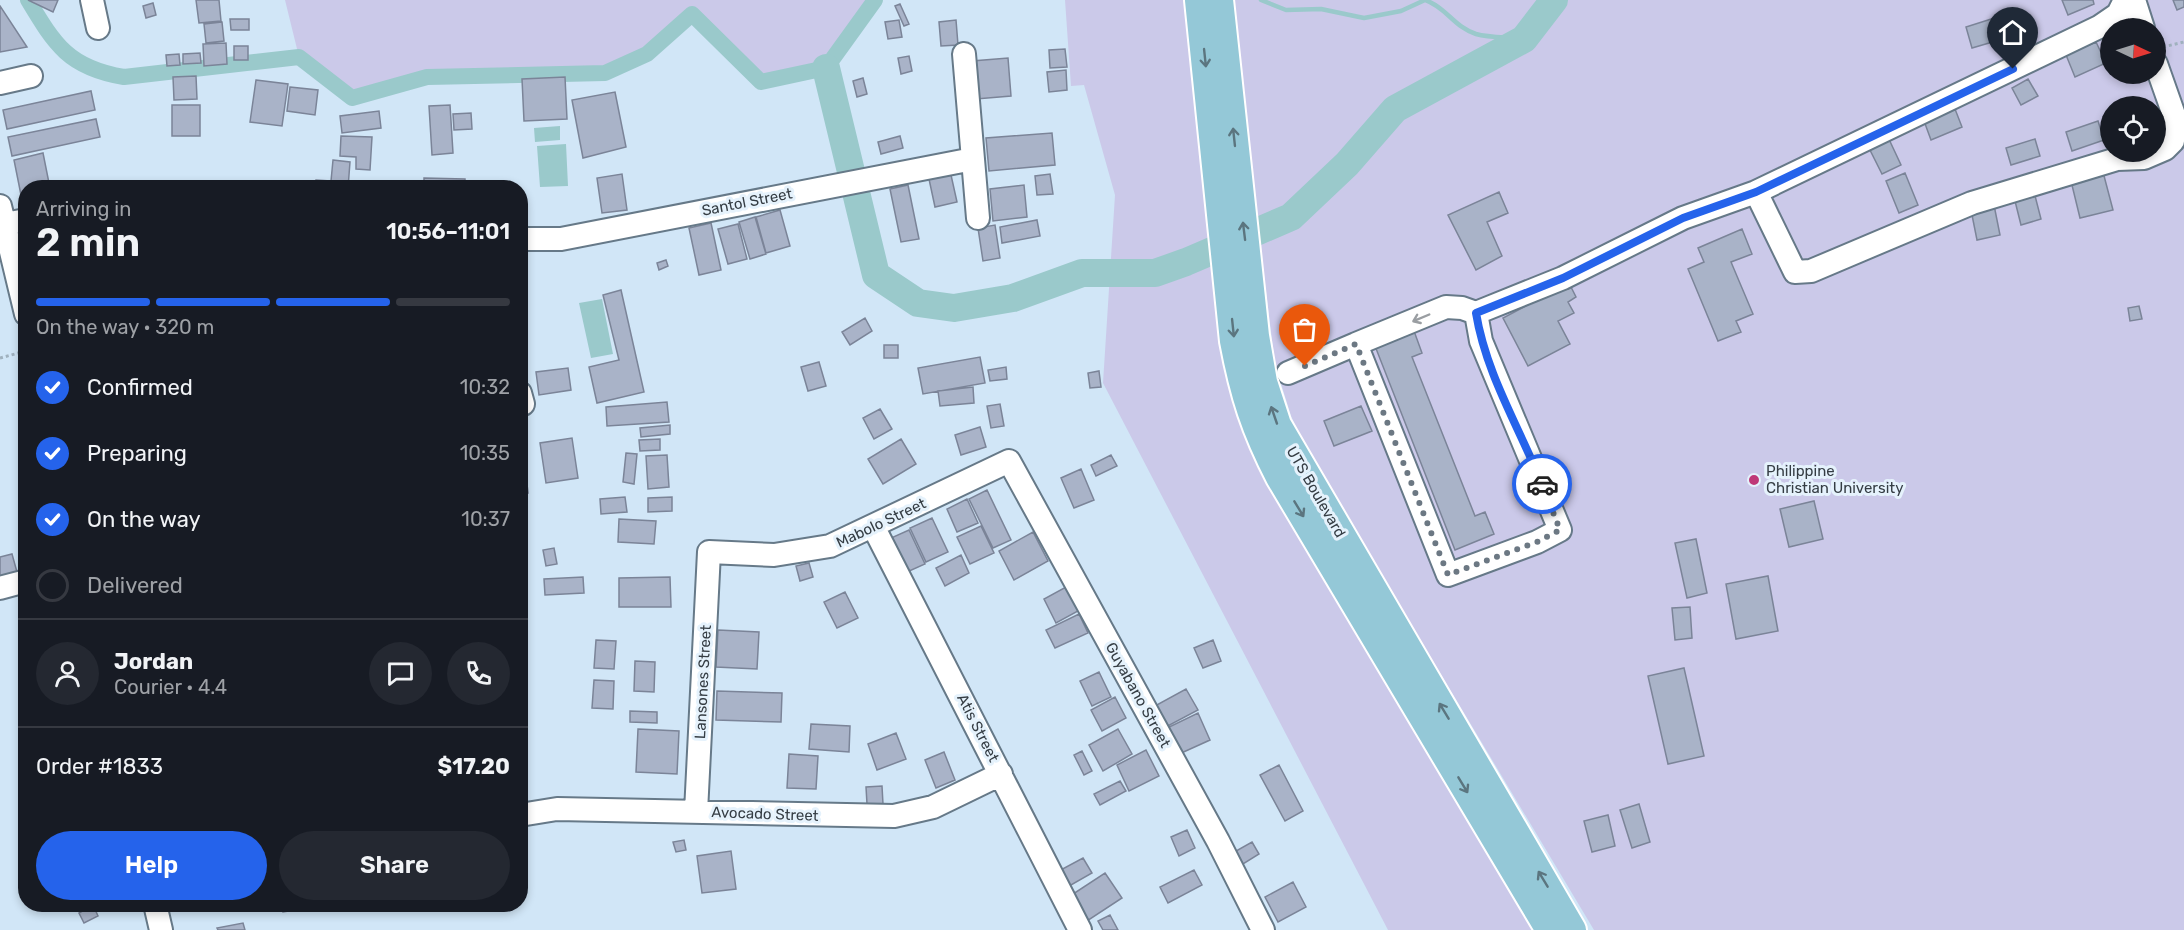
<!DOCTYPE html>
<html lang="en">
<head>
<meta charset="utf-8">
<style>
  :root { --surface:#171b24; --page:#242831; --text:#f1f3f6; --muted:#9ea1a6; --line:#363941; --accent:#2563eb }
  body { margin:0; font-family:Rubik,sans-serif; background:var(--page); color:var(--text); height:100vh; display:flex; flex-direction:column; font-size:22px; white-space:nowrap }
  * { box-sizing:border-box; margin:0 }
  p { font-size:20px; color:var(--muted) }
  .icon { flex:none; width:33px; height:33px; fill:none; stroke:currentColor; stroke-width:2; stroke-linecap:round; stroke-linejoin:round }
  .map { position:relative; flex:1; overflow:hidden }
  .details { position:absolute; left:18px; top:180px; width:510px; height:732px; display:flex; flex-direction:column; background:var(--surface); border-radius:24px; box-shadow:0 3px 9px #0003 }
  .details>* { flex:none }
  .needle { width:39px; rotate:94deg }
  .controls { position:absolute; left:2100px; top:18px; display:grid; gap:12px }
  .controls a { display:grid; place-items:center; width:66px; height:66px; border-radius:50%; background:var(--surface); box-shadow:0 3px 9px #0003; font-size:30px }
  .pin { position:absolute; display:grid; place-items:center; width:51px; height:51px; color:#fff; margin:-62px -26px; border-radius:50% 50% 50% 0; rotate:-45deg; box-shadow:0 0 6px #0007 }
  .pin .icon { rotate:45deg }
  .courier { position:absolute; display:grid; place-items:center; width:60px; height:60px; margin:-30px; border:4px solid #2563eb; border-radius:50%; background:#fff; color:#222; box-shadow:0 2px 8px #0007 }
  .headline em { font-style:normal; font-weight:600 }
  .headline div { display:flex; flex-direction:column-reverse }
  .headline { display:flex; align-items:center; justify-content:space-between; height:102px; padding:0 18px }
  h1 { font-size:39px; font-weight:600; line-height:45px }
  .bar { display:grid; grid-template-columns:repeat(4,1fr); gap:9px 6px; align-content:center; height:72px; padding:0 18px }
  .bar i { height:8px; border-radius:4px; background:var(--line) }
  .bar .active { background:var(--accent) }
  .bar p { grid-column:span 4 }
  .line { display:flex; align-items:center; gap:15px; padding:0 18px; border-top:2px solid var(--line) }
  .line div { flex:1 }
  .round { display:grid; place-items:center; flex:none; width:63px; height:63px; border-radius:32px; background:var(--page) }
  ol { padding:0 18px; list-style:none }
  li { display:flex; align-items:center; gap:18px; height:66px }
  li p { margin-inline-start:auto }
  li .icon { padding:6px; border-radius:50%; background:var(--accent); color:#fff; stroke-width:4 }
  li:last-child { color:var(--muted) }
  li i { width:33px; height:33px; border:3px solid var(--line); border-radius:50% }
  .action { display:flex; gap:12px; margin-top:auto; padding:12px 18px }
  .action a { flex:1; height:69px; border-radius:36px; background:var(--accent); color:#fff; font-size:24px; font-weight:600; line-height:69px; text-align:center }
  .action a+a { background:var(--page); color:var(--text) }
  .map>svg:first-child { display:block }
</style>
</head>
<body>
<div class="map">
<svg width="2184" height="930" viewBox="0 0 2184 930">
  <rect width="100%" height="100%" fill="#d1e6f7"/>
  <path fill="#cbc9e9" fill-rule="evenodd" d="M 285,0 L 875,0 L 826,68 L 761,82 L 692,14 L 647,54 L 605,73 L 427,77 L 352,98 L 299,57 Z
    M 1065,0 L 1185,0 L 1213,271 L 1536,930 L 1388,930 L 1103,383 L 1115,195 L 1084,85 L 1071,86 Z
    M 1230,0 L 2184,0 L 2184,930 L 1594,930 L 1312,459 L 1291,416 L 1275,364 ZM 2110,28 L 2156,28 L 2156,74 L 2110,74 ZM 2110,106 L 2156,106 L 2156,152 L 2110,152 Z"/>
  <path fill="#9ac9cb" d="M 560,126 L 560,140 L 535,142 L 534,128 Z
    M 566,144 L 568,186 L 540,187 L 537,146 Z
    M 602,299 L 613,354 L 591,358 L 579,303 Z"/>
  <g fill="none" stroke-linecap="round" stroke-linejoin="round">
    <path stroke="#9ac9cb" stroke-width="4.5" d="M 1261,0 L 1286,10 L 1321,9 L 1364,18 L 1401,11 L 1425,0 C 1447,8 1454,27 1476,34 C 1490,38 1508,37 1524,39"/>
    <path stroke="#9ac9cb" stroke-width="16" d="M 28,0 C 55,45 69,68 124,77 L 299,57 L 352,98 L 427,77 L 605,73 L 647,54 L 692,14 L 761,82 L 826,68 L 875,0"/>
    <path stroke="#9ac9cb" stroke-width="28" d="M 826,68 L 876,275 L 918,303 L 954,308 L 1013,298 L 1082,273 L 1155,273 L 1186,262 L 1291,217 L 1347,164 L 1395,109 L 1524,39 L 1554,0"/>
  </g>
  <path fill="#a9b3c8" stroke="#7b8498" stroke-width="1.5" d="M 28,0 L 58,0 L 53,12 Z
    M 196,0 L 219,0 L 221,21 L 199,23 Z
    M 2062,0 L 2093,0 L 2094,4 L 2068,15 Z
    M 2173,0 L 2184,0 L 2184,7 L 2177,10 Z
    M 153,3 L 156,15 L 146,18 L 143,6 Z
    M 900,4 L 909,24 L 904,26 L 895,6 Z
    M 0,6 L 27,47 L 0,52 Z
    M 2007,14 L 2013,36 L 1972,48 L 1966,27 Z
    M 230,19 L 249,19 L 249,30 L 231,30 Z
    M 899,20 L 902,37 L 888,39 L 885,22 Z
    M 956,20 L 958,45 L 941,46 L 939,22 Z
    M 222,22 L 224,41 L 206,43 L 204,24 Z
    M 2096,42 L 2106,63 L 2075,77 L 2066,55 Z
    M 226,43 L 227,64 L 204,66 L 203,44 Z
    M 234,46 L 248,46 L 248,60 L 234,60 Z
    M 1065,49 L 1067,67 L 1050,68 L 1049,50 Z
    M 200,53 L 201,63 L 183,64 L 183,54 Z
    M 179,54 L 180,65 L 167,66 L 166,55 Z
    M 909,56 L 912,71 L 901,74 L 898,58 Z
    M 1008,58 L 1011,96 L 976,99 L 972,61 Z
    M 1066,70 L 1067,90 L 1049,92 L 1047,72 Z
    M 196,76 L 197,99 L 174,100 L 173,77 Z
    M 565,77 L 567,119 L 524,121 L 522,79 Z
    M 863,78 L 867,94 L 857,97 L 853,81 Z
    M 2028,79 L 2038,96 L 2021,105 L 2012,88 Z
    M 256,80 L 288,84 L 282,126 L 250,122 Z
    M 290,87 L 318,90 L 315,115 L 287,111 Z
    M 91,91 L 95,110 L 7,129 L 3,110 Z
    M 615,92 L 626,147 L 583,158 L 572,100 Z
    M 172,105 L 200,105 L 200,136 L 172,136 Z
    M 450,105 L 453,153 L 432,155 L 429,106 Z
    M 1955,109 L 1962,127 L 1931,140 L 1924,121 Z
    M 379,111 L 381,128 L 342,133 L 340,116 Z
    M 471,113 L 472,129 L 454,130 L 453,114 Z
    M 96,119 L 100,137 L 12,156 L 8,137 Z
    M 2098,121 L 2104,140 L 2072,151 L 2066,132 Z
    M 1052,133 L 1055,165 L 989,171 L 986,138 Z
    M 1887,135 L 1901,165 L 1882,174 L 1867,144 Z
    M 341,136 L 372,137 L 370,170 L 356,169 L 356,157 L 340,156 Z
    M 900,136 L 903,148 L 881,154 L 878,142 Z
    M 2035,139 L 2040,156 L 2011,165 L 2006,148 Z
    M 43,153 L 50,188 L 26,188 L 23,205 L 14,160 Z
    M 333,160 L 350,162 L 348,188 L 315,188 L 316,180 L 331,181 Z
    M 2103,172 L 2113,210 L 2080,218 L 2071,181 Z
    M 1905,173 L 1918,205 L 1899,213 L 1886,181 Z
    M 622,174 L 627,210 L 602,213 L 597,178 Z
    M 1050,174 L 1053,194 L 1037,195 L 1035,176 Z
    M 951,175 L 957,202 L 935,207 L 929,179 Z
    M 424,178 L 465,179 L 465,188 L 424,188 Z
    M 908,185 L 919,239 L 901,242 L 890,189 Z
    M 1024,185 L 1027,217 L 993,221 L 990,189 Z
    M 2033,188 L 2041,219 L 2021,225 L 2013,193 Z
    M 1499,192 L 1508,213 L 1487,222 L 1502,256 L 1476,270 L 1448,215 Z
    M 1994,205 L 2000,235 L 1977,240 L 1971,210 Z
    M 780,210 L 790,246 L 766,253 L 756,217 Z
    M 755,217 L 766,254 L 750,259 L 739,222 Z
    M 1037,220 L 1040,236 L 1002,243 L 1000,227 Z
    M 711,223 L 721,270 L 699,275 L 689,228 Z
    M 738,224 L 747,259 L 728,264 L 718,229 Z
    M 995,225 L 1000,258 L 983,261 L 978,228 Z
    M 1742,229 L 1752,254 L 1731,262 L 1753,314 L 1736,321 L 1741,332 L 1718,341 L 1688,269 L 1704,262 L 1698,248 Z
    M 666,260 L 668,266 L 659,270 L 657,263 Z
    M 1569,283 L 1576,297 L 1568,302 L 1574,313 L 1558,321 L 1570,344 L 1528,366 L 1503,318 Z
    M 621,290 L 644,392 L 597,403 L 589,367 L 619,360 L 603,295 Z
    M 2139,306 L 2142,319 L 2130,321 L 2128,308 Z
    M 865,318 L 872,331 L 850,345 L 842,332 Z
    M 1414,331 L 1422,353 L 1412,357 L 1475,516 L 1485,512 L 1494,534 L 1455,550 L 1375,346 Z
    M 884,345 L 898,345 L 898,358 L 884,358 Z
    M 980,357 L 985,383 L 923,394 L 918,368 Z
    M 819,362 L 826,386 L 808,391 L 801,367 Z
    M 1006,367 L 1007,379 L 990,381 L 988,370 Z
    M 568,368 L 571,390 L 539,395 L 536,372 Z
    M 1099,371 L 1101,387 L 1090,388 L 1088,373 Z
    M 973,387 L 974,403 L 940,406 L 938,391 Z
    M 667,402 L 669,422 L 607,426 L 606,407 Z
    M 1000,404 L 1004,426 L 991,428 L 987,406 Z
    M 1361,406 L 1372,431 L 1334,446 L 1324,421 Z
    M 880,409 L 892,429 L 874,439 L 863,418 Z
    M 670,425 L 670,434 L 641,437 L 640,428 Z
    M 980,427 L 986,447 L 961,455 L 955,435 Z
    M 572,438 L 578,478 L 546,483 L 540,443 Z
    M 660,439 L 660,450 L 640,451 L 639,440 Z
    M 901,439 L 916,464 L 883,484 L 868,459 Z
    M 626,453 L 637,454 L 634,484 L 623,482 Z
    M 667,455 L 669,487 L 648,489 L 646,456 Z
    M 1111,455 L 1117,466 L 1096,476 L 1091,465 Z
    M 1081,469 L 1094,500 L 1074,508 L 1061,478 Z
    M 527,484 L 528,493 L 520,493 L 520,485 Z
    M 987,490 L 1011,540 L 993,548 L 969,499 Z
    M 625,497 L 627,512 L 601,514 L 600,499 Z
    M 672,497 L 672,511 L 648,512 L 648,498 Z
    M 967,499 L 978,523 L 957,532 L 947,509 Z
    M 1814,501 L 1823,539 L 1789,547 L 1780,509 Z
    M 932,518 L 948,552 L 926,562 L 910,528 Z
    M 619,519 L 656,521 L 654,544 L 618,542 Z
    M 981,526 L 994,553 L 970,564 L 957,537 Z
    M 909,530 L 925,564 L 907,572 L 891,538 Z
    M 1033,532 L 1048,561 L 1014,580 L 999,551 Z
    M 1696,539 L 1707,593 L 1687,598 L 1675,543 Z
    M 554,548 L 557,564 L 546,566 L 543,550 Z
    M 12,554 L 17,572 L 0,577 L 0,557 Z
    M 961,555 L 969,573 L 945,586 L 936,568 Z
    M 809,563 L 813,577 L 800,581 L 796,566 Z
    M 1768,576 L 1778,631 L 1736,639 L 1726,584 Z
    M 583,577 L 584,593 L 545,595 L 544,579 Z
    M 670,577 L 671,607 L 619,607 L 619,578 Z
    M 1066,587 L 1078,611 L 1056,623 L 1044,599 Z
    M 845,592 L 858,618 L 837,628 L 824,602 Z
    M 1690,607 L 1692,638 L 1675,640 L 1672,608 Z
    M 1079,614 L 1088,633 L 1055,648 L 1046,630 Z
    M 718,630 L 759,632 L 757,669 L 716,667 Z
    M 596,640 L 616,641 L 614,669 L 594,668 Z
    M 1213,640 L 1221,661 L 1203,668 L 1194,648 Z
    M 635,661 L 655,662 L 654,692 L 634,691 Z
    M 1684,668 L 1704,756 L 1668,764 L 1648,676 Z
    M 1099,672 L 1111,697 L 1092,706 L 1080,681 Z
    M 594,680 L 614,681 L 613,709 L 592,708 Z
    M 1186,689 L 1198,710 L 1164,728 L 1153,707 Z
    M 717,691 L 782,693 L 781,722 L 716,720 Z
    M 1115,697 L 1126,718 L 1102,731 L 1091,710 Z
    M 630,711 L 657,712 L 657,723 L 630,722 Z
    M 1198,713 L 1210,740 L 1177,755 L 1165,729 Z
    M 811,724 L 850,726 L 849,752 L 809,749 Z
    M 638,729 L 679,731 L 677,774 L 636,772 Z
    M 1118,729 L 1132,754 L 1103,771 L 1089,745 Z
    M 896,733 L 906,759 L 877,770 L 868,744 Z
    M 1146,750 L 1159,776 L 1129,791 L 1117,765 Z
    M 1082,751 L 1092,771 L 1084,775 L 1074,755 Z
    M 944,752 L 955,780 L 936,788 L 925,760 Z
    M 789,754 L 818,756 L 816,789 L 787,788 Z
    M 1279,765 L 1303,811 L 1285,821 L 1260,775 Z
    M 1120,781 L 1126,791 L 1100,805 L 1094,794 Z
    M 882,786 L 883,804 L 867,804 L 866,787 Z
    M 1639,804 L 1650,842 L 1632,848 L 1620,810 Z
    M 1608,815 L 1615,846 L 1592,852 L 1584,821 Z
    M 1187,830 L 1195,848 L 1179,856 L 1171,837 Z
    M 684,840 L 686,850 L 676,852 L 673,842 Z
    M 1252,842 L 1259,854 L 1243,864 L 1236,851 Z
    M 731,851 L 736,889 L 702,893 L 697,856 Z
    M 1083,858 L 1092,873 L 1064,889 L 1055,873 Z
    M 1194,870 L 1202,885 L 1168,903 L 1160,887 Z
    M 1105,873 L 1122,898 L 1087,921 L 1070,896 Z
    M 1293,882 L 1306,907 L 1278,922 L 1265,897 Z
    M 282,904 L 301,904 L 301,909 L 283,912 Z
    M 93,905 L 98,916 L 84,923 L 79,913 Z
    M 1110,915 L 1118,930 L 1103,930 L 1098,921 Z
    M 243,923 L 245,930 L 218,930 L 217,928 Z"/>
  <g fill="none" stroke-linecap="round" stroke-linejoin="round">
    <defs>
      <path id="minor" d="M 92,0 L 98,28
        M 2134,0 L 2143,28
        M 964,54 L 978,218
        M 0,83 L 31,76
        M 1756,192 L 1795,272 L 1811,271 L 1972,203 L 2117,159 L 2144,158 L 2165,149 L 2173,141 L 2174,115 L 2156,64
        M 0,206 L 26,314
        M 4,224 L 26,220
        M 520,239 L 561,239 L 973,159
        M 1476,313 L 1481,341 L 1560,530 L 1537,542 L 1448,575 L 1356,344 L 1446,307 L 1462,308 L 1476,313 L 1563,278 L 1683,218 L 1756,192 L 2099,27 L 2118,14 L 2125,0
        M 1288,373 L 1356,344
        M 520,393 L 523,404 L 520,405
        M 874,528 L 1080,930
        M 0,588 L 26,581
        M 696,812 L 709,552 L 774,555 L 830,546 L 1009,461 L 1218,841 L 1263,930
        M 520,815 L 557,809 L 894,816 L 933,807 L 1001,774
        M 155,904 L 161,930"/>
      <path id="major" d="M 1199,0 L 1234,341 C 1244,394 1255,429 1280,477 L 1550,930
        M 1219,0 L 1255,336 L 1263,382 L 1277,425 L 1572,930"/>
    </defs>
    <use href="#minor" stroke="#667988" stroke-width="26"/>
    <use href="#major" stroke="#fff" stroke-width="32"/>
    <path stroke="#a0b1be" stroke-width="3" stroke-dasharray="3 3" stroke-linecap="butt" d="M 2163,47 L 2184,42
      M 0,358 L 26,351"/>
    <use href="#minor" stroke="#fff" stroke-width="22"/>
    <use href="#major" stroke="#94c8d7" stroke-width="28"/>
  </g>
  <defs><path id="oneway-shaft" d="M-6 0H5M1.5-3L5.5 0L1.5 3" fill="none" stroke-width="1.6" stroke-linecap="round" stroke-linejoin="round" transform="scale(1.5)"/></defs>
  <g stroke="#5b757f">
    <use href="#oneway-shaft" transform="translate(1205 58) rotate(84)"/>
    <use href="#oneway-shaft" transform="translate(1234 137) rotate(-96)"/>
    <use href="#oneway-shaft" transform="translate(1244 231) rotate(-97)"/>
    <use href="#oneway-shaft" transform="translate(1233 328) rotate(84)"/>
    <use href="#oneway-shaft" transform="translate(1274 415) rotate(-109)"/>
    <use href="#oneway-shaft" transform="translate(1299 509) rotate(59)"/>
    <use href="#oneway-shaft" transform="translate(1444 711) rotate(-121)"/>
    <use href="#oneway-shaft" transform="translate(1463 785) rotate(59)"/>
    <use href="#oneway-shaft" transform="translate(1543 879) rotate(-121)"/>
  </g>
  <use stroke="#9a9ea2" href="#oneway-shaft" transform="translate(1421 318) rotate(157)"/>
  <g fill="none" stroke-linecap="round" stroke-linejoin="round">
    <path stroke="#6c7883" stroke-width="6" stroke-dasharray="0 10.8" d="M 1305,366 L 1356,344 L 1448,575 L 1537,542 L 1560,530 L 1542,484"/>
    <path stroke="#2563eb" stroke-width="8" d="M 1542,484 C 1519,427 1486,374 1476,313 L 1563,278 L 1683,218 L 1756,192 L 2013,69"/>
  </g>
  <circle fill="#bf3878" stroke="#e5f2fc" stroke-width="2" cx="1754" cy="480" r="6"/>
  <g text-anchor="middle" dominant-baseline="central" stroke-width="6" stroke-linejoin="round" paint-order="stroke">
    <g font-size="15" fill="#353d44" stroke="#e5f2fc">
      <text transform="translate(747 202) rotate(-11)">Santol Street</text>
      <text transform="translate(1316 492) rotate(60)">UTS Boulevard</text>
      <text transform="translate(881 523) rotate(-25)">Mabolo Street</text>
      <text transform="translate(703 682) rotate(-87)">Lansones Street</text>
      <text transform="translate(1138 695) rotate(61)">Guyabano Street</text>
      <text transform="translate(978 728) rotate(63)">Atis Street</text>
      <text transform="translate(765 814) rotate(2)">Avocado Street</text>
    </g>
    <g font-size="15" fill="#353d44" stroke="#e5f2fc" text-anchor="start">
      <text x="1766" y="471">Philippine<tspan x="1766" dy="17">Christian University</tspan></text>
    </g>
  </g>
</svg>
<div class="controls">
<a><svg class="needle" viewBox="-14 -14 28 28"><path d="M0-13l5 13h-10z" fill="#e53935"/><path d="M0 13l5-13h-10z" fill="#9ea1a6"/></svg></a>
<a><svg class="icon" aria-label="locate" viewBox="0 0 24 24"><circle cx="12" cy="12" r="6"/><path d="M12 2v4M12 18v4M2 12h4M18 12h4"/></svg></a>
</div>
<div class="pin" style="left:1305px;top:366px;background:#ea580c"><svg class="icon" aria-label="bag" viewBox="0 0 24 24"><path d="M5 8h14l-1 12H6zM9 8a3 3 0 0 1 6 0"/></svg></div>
<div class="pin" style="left:2013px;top:69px;background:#1f2937"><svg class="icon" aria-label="home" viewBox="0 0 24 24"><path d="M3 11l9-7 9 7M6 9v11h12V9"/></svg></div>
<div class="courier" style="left:1542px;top:484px"><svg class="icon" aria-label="car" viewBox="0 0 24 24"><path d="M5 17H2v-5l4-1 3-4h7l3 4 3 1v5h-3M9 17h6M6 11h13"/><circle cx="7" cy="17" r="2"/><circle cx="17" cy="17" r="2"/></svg></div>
<section class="details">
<div class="headline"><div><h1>2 min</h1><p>Arriving in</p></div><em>10:56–11:01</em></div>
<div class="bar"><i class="active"></i><i class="active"></i><i class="active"></i><i></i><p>On the way · 320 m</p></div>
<ol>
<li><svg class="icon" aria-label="check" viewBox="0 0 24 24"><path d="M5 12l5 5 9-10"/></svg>Confirmed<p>10:32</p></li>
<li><svg class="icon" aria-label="check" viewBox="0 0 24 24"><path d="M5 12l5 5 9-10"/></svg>Preparing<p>10:35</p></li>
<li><svg class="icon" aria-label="check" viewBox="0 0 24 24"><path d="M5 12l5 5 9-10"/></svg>On the way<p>10:37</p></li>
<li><i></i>Delivered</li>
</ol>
<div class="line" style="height:108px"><a class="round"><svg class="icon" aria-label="person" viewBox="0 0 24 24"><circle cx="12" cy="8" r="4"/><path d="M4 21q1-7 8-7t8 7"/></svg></a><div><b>Jordan</b><p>Courier · 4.4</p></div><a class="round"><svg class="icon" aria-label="chat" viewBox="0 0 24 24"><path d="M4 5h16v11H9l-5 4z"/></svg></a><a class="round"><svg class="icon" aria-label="phone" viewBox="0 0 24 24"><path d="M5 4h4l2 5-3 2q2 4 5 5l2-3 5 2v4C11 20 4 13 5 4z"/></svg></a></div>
<div class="line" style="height:78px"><div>Order #1833</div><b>$17.20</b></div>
<div class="action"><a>Help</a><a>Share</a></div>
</section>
</div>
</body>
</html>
